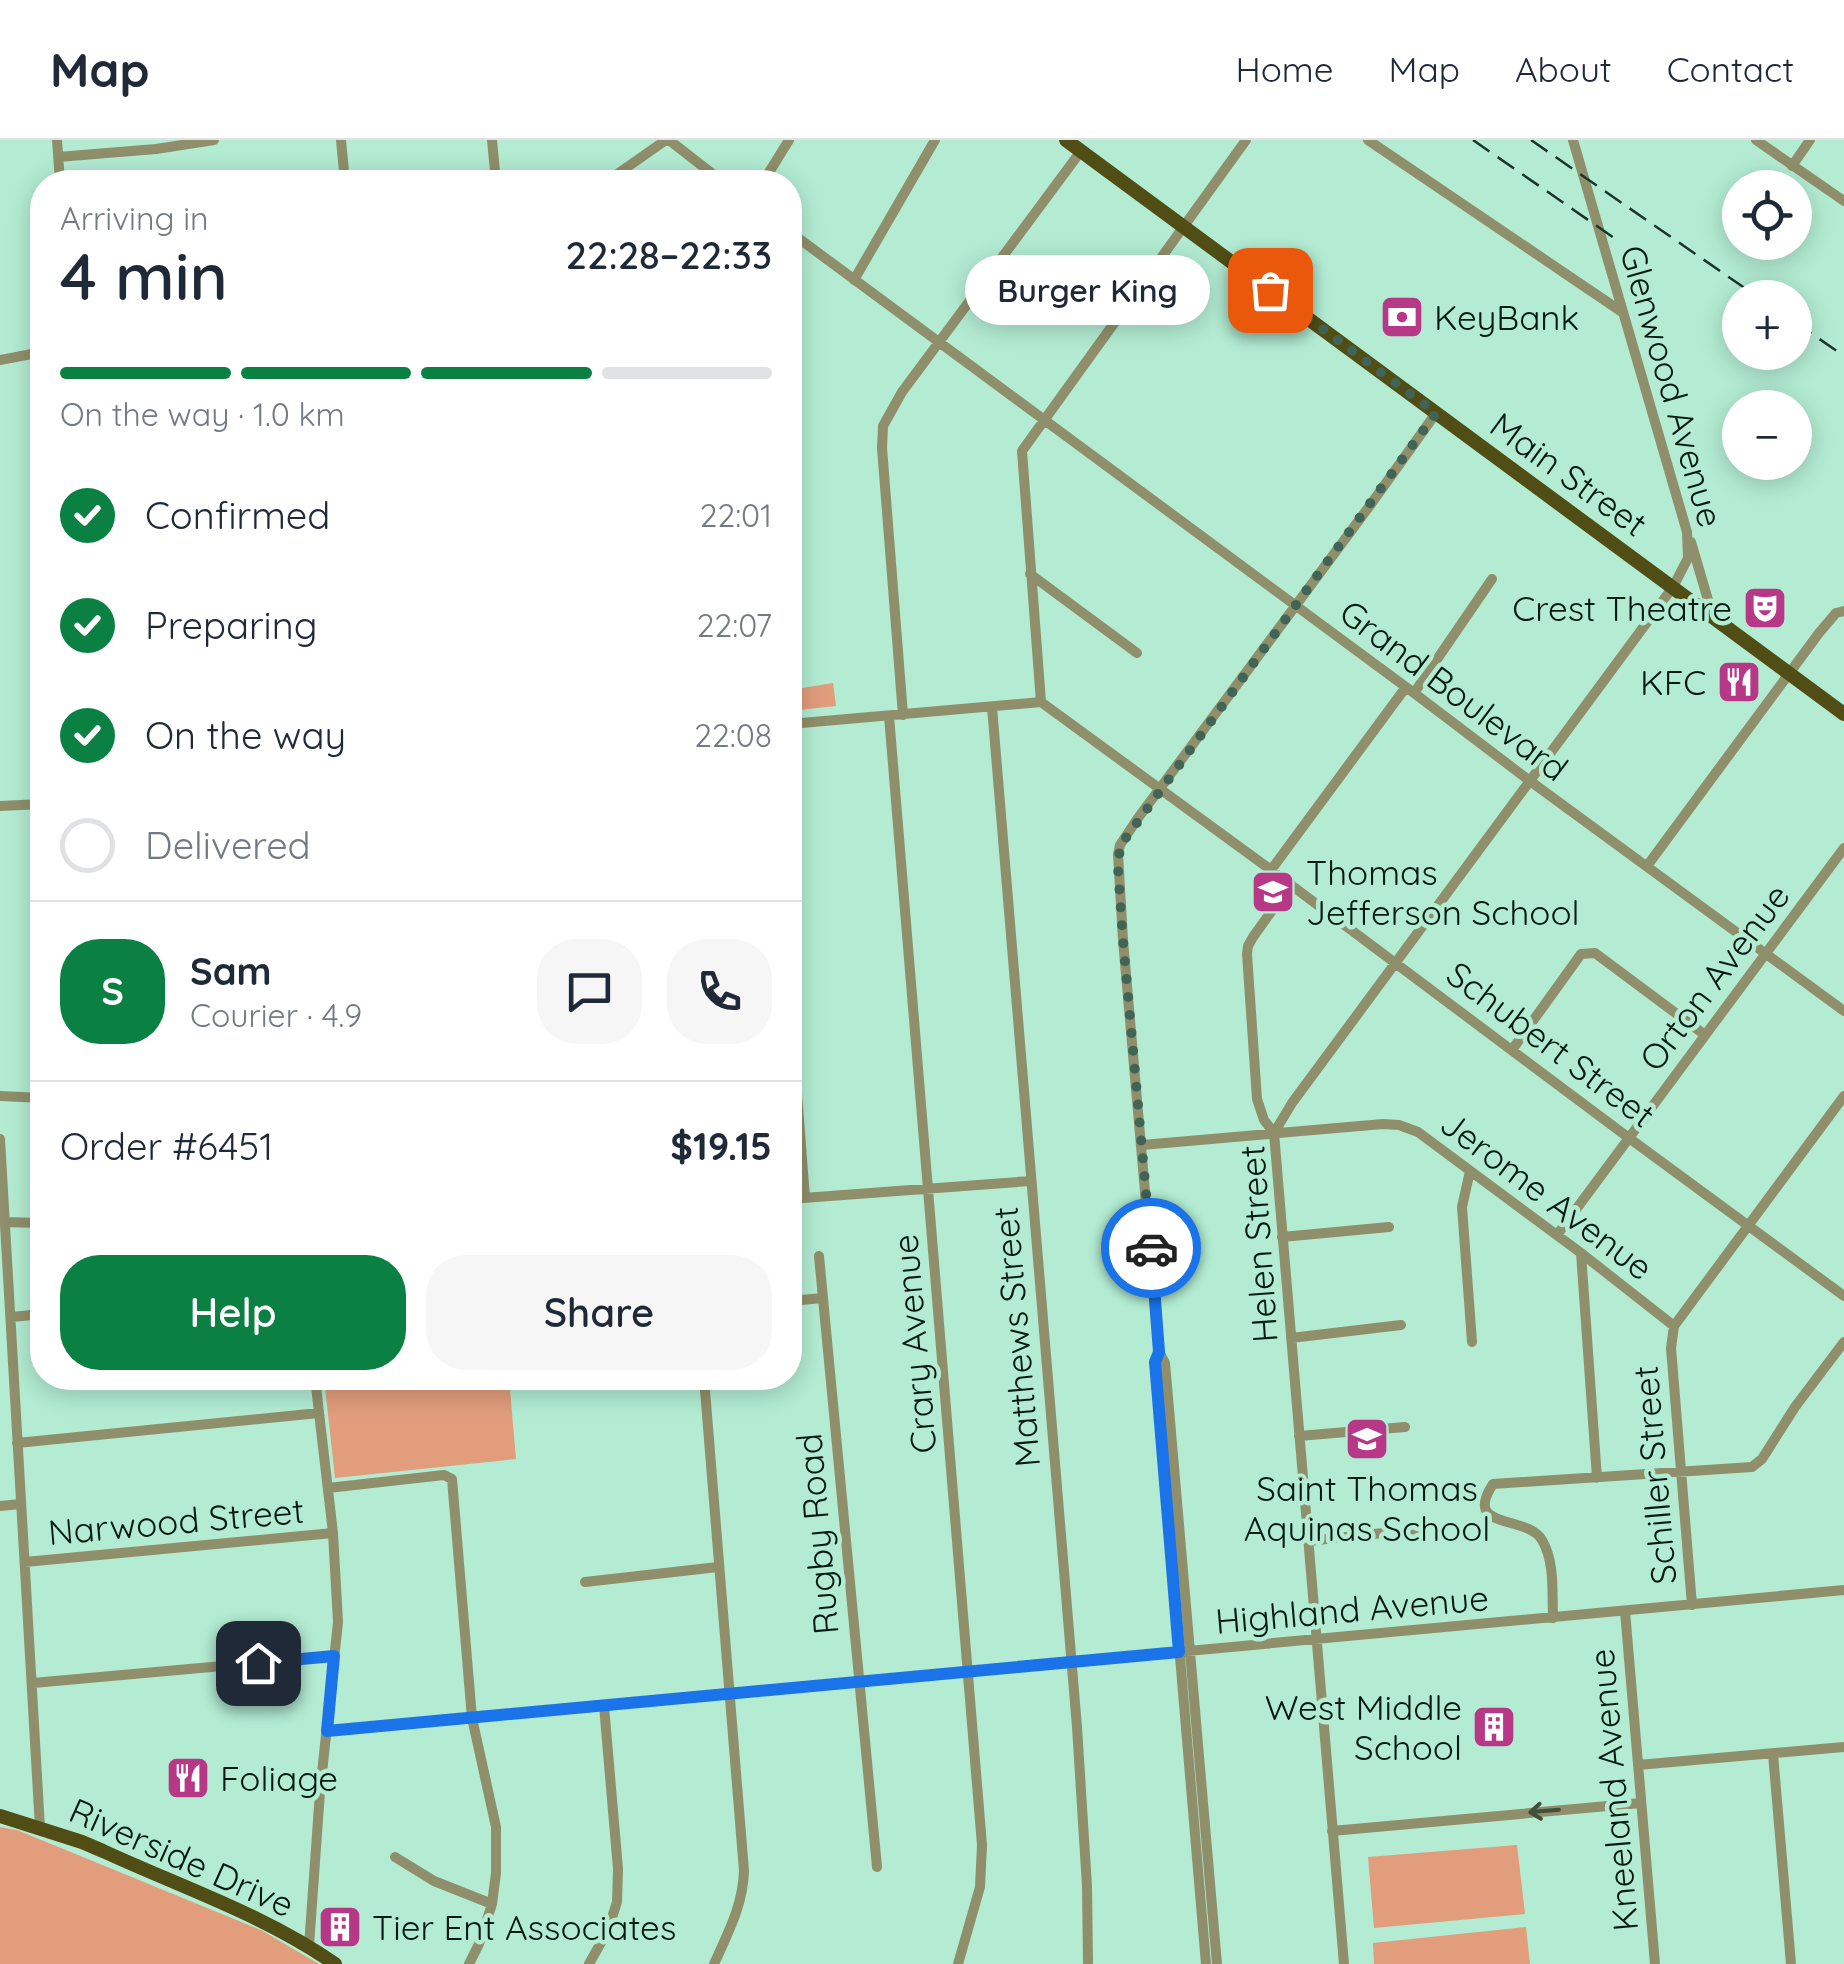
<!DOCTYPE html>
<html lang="en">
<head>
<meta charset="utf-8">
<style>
  :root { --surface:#fff; --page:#f6f6f7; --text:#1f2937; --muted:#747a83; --line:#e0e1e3; --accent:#0b8043 }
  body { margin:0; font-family:Quicksand,sans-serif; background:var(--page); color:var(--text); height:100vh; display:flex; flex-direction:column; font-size:38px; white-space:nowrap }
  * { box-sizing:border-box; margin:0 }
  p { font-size:32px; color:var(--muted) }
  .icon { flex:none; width:55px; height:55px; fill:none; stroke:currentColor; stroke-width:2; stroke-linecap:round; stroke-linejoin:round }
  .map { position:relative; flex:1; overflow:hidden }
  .sheet { position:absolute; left:30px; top:30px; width:772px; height:1220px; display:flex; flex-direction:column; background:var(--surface); border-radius:40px; box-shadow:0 5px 25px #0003 }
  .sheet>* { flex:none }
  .buttons { position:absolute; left:1722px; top:30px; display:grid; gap:20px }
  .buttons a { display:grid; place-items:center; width:90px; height:90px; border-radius:50%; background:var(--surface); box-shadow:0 5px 25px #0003; font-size:50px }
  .pin { position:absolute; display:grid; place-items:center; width:85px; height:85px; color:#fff; margin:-42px; border-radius:20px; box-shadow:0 5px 15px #0006 }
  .courier { position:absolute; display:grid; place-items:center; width:100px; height:100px; margin:-50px; border:8px solid #1a73e8; border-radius:50%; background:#fff; color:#222; box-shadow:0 2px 12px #0007 }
  .bubble { position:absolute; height:70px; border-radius:35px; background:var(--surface); box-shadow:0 5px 25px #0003; font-size:32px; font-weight:600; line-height:70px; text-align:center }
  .summary em { font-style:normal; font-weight:600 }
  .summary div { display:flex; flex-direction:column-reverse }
  .summary { display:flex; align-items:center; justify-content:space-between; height:170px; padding:0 30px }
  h1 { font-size:65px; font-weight:600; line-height:75px }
  .bar { display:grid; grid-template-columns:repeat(4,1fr); gap:15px 10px; align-content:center; height:120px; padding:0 30px }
  .bar i { height:12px; border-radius:8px; background:var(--line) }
  .bar .selected { background:var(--accent) }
  .bar p { grid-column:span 4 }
  .line { display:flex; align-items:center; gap:25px; padding:0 30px; border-top:2px solid var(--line) }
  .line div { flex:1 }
  .round { display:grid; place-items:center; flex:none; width:105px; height:105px; border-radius:40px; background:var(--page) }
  ol { padding:0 30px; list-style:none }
  li { display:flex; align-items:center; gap:30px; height:110px }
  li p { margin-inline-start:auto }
  li .icon { padding:10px; border-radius:50%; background:var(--accent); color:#fff; stroke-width:4 }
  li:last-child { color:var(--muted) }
  li i { width:55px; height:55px; border:5px solid var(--line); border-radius:50% }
  .button { display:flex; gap:20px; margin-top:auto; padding:20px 30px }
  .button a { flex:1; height:115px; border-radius:40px; background:var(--accent); color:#fff; font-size:40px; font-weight:600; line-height:115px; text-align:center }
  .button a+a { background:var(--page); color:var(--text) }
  header { display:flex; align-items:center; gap:60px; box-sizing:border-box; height:140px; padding:0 50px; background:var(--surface); border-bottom:2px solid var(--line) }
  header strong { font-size:48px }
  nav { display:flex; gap:55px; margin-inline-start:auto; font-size:35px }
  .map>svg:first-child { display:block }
</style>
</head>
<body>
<header>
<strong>Map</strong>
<nav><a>Home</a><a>Map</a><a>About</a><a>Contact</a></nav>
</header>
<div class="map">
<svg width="1844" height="1824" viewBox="0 0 1844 1824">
  <rect width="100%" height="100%" fill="#b3ecd3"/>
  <path fill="#e19d7c" d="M 833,543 L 836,566 L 790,571 L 790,550 Z
    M 324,1238 L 509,1238 L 516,1319 L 335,1338 Z
    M 0,1687 L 17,1690 L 261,1790 L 319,1824 L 0,1824 Z
    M 1517,1705 L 1525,1774 L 1374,1788 L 1368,1717 Z
    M 1526,1787 L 1530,1824 L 1374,1824 L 1373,1803 Z"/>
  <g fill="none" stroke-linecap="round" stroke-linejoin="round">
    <path stroke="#908f6b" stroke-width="10" d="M 57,0 L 60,42
      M 341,0 L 345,42
      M 492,0 L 496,42
      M 669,0 L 723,42
      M 1368,0 L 1622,172
      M 1756,0 L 1844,61
      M 58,17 L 156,9 L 214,0
      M 1792,26 L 1810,0
      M 606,42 L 666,0
      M 763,42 L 789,0
      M 790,92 L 1414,553 L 1530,641 L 1844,871
      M 854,140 L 935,0
      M 0,220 L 42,212
      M 1691,402 L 1713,477
      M 1030,434 L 1137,513
      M 1414,553 L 1492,439
      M 1041,562 L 1022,311 L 1246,0
      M 992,567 L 1077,1587 L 1087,1746 L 1088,1824
      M 903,575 L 882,308 L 883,286 L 902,252 L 1081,11
      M 889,576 L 982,1705 L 980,1747 L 958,1824
      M 790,584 L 1041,562 L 1271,730 L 1629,998 L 1844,1156
      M 0,666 L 42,664
      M 1647,726 L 1819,493 L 1836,473 L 1844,471
      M 1271,730 L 1406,547
      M 790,863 L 805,1058
      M 1512,910 L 1581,814 L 1595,813 L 1705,895
      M 0,956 L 42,958
      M 1274,993 L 1264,980 L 1257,959 L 1247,814 L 1248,806 L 1253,797 L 1291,744
      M 0,999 L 40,1688
      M 1142,1005 L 1383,984 L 1399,985 L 1418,992 L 1581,1113 L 1674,1186
      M 1470,1031 L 1462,1067 L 1472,1202
      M 790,1059 L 1030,1041
      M 4,1082 L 42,1083
      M 1557,1095 L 1844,708
      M 1282,1097 L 1389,1087
      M 1581,1113 L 1597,1338
      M 819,1116 L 877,1727
      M 790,1161 L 823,1158
      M 12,1177 L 42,1174
      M 1291,1198 L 1401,1185
      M 1159,1212 L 1155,1222 L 1206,1824
      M 704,1238 L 744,1731 C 743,1765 728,1793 714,1824
      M 1299,1296 L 1405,1287
      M 17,1303 L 319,1273
      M 328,1348 L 444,1335 L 452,1339 L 472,1578 L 496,1687 L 496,1733 L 492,1764 L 479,1804 L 469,1824
      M 0,1366 L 21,1364
      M 1308,1401 L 1421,1389
      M 25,1422 L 333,1393
      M 585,1442 L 718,1427
      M 1692,1465 L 1671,1208 L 1674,1186 L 1844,956
      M 1625,1471 L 1655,1824
      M 1553,1478 C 1552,1453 1555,1422 1542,1400 C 1527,1374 1462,1391 1493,1344 L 1752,1327 L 1762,1319 L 1795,1267 L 1844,1202
      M 33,1543 L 334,1516
      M 327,1591 L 1844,1450
      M 1773,1614 L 1791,1824
      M 1638,1625 L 1844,1607
      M 1332,1691 L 1641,1663
      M 395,1717 L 434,1741 L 492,1764
      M 309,1806 L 320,1652 L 338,1482 L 333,1393 L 315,1238
      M 589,1824 L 608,1790 L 617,1762 L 618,1729 L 604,1566
      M 1217,1824 L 1165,1223 L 1159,1212 L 1123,800 L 1118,714 L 1120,705 L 1138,678 L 1371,364 L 1436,273
      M 1344,1824 L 1274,993 L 1292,963 L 1673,447 L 1688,418 L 1687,392 L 1573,0"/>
    <path stroke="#514e15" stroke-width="14" d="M 1066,0 L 1844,574
      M 0,1676 L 82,1702 L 103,1711 C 181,1747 265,1775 335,1824"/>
    <path stroke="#1b352b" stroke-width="2.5" stroke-dasharray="20 10" stroke-linecap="butt" d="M 1473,0 L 1617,100
      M 1531,0 L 1759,158
      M 1795,182 L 1844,216"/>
  </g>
  <defs><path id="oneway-shaft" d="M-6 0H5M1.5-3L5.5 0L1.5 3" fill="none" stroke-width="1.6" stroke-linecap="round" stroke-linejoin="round" transform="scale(2.5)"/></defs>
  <use stroke="#434f3a" href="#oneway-shaft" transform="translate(1544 1671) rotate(175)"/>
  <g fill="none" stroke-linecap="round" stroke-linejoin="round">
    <path stroke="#416456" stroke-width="10" stroke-dasharray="0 18" d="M 1151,1108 L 1123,800 L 1118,728 L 1120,706 L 1436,273 L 1270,150"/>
    <path stroke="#1a73e8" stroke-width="12" d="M 258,1523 L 334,1516 L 327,1591 L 1179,1512 L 1155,1222 L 1159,1212 L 1151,1108"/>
  </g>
  <defs>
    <symbol id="bank-square" viewBox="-11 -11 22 22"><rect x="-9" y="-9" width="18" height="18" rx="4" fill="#b63887" stroke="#b3ecd3"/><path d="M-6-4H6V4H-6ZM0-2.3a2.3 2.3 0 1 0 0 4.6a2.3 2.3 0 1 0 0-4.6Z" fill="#fff"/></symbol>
    <symbol id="theatre-square" viewBox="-11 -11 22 22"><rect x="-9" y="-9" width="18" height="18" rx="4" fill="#b63887" stroke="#b3ecd3"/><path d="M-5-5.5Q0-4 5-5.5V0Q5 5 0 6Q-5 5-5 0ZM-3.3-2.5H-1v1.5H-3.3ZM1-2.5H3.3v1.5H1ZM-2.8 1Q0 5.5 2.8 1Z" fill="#fff"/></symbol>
    <symbol id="restaurant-square" viewBox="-11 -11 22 22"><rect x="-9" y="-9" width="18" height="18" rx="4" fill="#b63887" stroke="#b3ecd3"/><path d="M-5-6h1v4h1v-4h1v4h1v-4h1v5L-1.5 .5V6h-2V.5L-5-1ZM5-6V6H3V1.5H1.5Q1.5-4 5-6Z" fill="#fff"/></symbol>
    <symbol id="school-square" viewBox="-11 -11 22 22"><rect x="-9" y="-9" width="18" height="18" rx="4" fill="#b63887" stroke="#b3ecd3"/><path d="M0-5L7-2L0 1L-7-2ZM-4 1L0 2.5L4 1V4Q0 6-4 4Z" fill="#fff"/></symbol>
    <symbol id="building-square" viewBox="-11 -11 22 22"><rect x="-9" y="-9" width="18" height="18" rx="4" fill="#b63887" stroke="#b3ecd3"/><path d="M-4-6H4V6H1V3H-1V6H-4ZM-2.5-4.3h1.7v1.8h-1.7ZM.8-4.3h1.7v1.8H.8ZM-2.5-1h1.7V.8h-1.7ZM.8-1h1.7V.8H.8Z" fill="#fff"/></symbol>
  </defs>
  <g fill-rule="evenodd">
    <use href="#bank-square" x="1377" y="152" width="50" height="50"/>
    <use href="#theatre-square" x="1740" y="443" width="50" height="50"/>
    <use href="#restaurant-square" x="1714" y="517" width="50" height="50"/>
    <use href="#school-square" x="1248" y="727" width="50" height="50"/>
    <use href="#school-square" x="1342" y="1274" width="50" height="50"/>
    <use href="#building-square" x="1469" y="1562" width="50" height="50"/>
    <use href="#restaurant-square" x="163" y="1613" width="50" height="50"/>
    <use href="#building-square" x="315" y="1762" width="50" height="50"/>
  </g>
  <g text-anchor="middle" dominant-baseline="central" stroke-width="9" stroke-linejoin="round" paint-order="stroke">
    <g font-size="35" fill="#041a12" stroke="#b3ecd3" text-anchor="start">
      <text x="1434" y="177">KeyBank</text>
      <text x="1732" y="468" text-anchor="end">Crest Theatre</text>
      <text x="1706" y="542" text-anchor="end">KFC</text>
      <text x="1306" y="732">Thomas<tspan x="1306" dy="40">Jefferson School</tspan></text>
      <text x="1367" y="1348" text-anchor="middle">Saint Thomas<tspan x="1367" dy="40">Aquinas School</tspan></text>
      <text x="1462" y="1567" text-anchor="end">West Middle<tspan x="1462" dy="40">School</tspan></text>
      <text x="220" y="1638">Foliage</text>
      <text x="372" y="1787">Tier Ent Associates</text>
    </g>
    <g font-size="35" fill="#041a12" stroke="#b3ecd3">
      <text transform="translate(1672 246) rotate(74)">Glenwood Avenue</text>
      <text transform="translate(1569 334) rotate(36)">Main Street</text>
      <text transform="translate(1454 550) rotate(37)">Grand Boulevard</text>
      <text transform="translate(1714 837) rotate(-53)">Orton Avenue</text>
      <text transform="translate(1551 904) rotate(37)">Schubert Street</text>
      <text transform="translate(1547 1055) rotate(37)">Jerome Avenue</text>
      <text transform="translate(1258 1104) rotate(-94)">Helen Street</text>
      <text transform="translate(1016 1197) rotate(-95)">Matthews Street</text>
      <text transform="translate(914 1204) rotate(-95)">Crary Avenue</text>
      <text transform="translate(1654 1335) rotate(-95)">Schiller Street</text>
      <text transform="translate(176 1381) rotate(-5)">Narwood Street</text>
      <text transform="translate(817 1394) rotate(-95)">Rugby Road</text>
      <text transform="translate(1352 1469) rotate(-5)">Highland Avenue</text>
      <text transform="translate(1613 1650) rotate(-95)">Kneeland Avenue</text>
      <text transform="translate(182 1717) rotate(24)">Riverside Drive</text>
    </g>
  </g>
</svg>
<div class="buttons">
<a><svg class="icon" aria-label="locate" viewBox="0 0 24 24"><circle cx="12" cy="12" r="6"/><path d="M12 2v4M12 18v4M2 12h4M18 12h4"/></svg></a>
<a>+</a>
<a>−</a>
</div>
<div class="pin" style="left:1270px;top:150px;background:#ea580c"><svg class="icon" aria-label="bag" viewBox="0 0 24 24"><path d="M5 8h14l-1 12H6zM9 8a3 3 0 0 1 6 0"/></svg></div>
<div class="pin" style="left:258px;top:1523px;background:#1f2937"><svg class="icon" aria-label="home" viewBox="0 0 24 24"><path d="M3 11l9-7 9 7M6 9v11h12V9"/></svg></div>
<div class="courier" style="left:1151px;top:1108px"><svg class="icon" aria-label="car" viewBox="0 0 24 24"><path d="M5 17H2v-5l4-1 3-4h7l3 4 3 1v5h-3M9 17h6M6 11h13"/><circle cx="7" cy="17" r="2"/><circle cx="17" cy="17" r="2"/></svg></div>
<div class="bubble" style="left:965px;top:115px;width:245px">Burger King</div>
<section class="sheet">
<div class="summary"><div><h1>4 min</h1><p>Arriving in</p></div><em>22:28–22:33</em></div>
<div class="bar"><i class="selected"></i><i class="selected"></i><i class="selected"></i><i></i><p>On the way · 1.0 km</p></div>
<ol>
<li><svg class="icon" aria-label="check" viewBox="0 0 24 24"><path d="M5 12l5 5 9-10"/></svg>Confirmed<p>22:01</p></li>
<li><svg class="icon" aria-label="check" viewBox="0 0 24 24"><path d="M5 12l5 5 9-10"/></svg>Preparing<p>22:07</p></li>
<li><svg class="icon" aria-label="check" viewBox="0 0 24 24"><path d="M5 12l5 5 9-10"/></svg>On the way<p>22:08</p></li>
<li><i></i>Delivered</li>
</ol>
<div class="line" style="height:180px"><b class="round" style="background:var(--accent);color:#fff">S</b><div><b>Sam</b><p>Courier · 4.9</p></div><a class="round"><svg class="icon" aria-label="chat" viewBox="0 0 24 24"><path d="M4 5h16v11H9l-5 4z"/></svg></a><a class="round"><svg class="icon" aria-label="phone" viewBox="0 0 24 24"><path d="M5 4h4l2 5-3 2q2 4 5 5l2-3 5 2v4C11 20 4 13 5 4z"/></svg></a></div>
<div class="line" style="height:130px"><div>Order #6451</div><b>$19.15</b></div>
<div class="button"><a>Help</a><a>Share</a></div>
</section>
</div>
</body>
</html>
